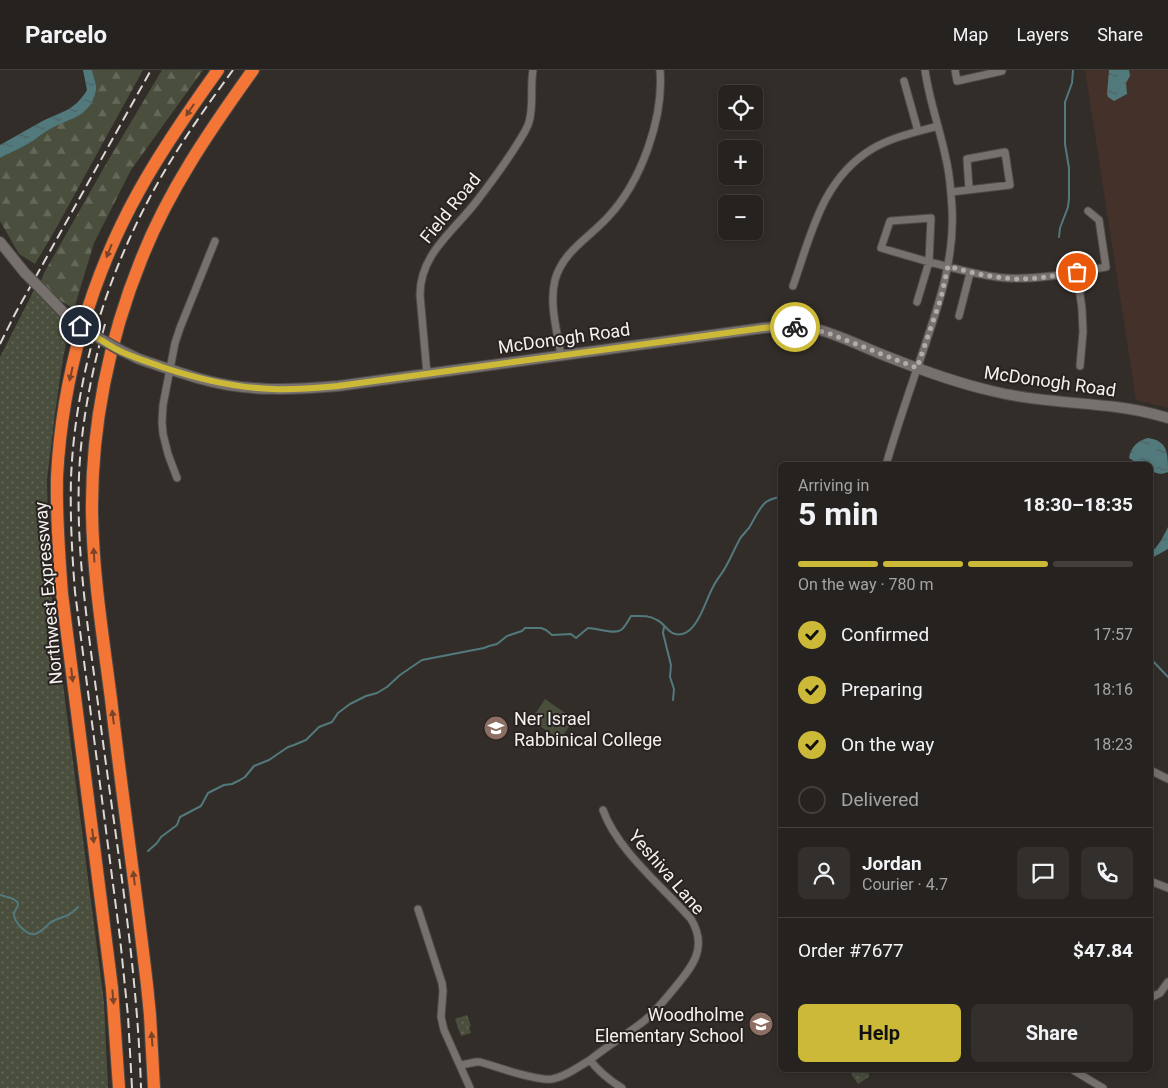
<!DOCTYPE html>
<html lang="en">
<head>
<meta charset="utf-8">
<style>
  :root { --surface:#26221f; --page:#322f2c; --text:#f1f3f6; --muted:#a4a4a4; --line:#423f3d; --accent:#ccb938 }
  body { margin:0; font-family:Roboto,sans-serif; background:var(--page); color:var(--text); height:100vh; display:flex; flex-direction:column; font-size:19px; white-space:nowrap }
  * { box-sizing:border-box; margin:0 }
  p { font-size:16px; color:var(--muted) }
  .icon { flex:none; width:28px; height:28px; fill:none; stroke:currentColor; stroke-width:2; stroke-linecap:round; stroke-linejoin:round }
  .map { position:relative; flex:1; overflow:hidden }
  .sheet { position:absolute; left:778px; top:392px; width:375px; height:610px; display:flex; flex-direction:column; background:var(--surface); border-radius:8px; box-shadow:0 2px 8px #0003,0 0 0 1px var(--line) }
  .sheet>* { flex:none }
  .fabs { position:absolute; left:718px; top:15px; display:grid; gap:10px }
  .fabs a { display:grid; place-items:center; width:45px; height:45px; border-radius:8px; background:var(--surface); box-shadow:0 2px 8px #0003,0 0 0 1px var(--line); font-size:25px }
  .pin { position:absolute; display:grid; place-items:center; width:42px; height:42px; color:#fff; margin:-21px; border:2px solid #fff; border-radius:50%; box-shadow:0 1px 5px #0007 }
  .courier { position:absolute; display:grid; place-items:center; width:50px; height:50px; margin:-25px; border:4px solid #ccb938; border-radius:50%; background:#fff; color:#222; box-shadow:0 1px 6px #0007 }
  .headline em { font-style:normal; font-weight:700 }
  .headline div { display:flex; flex-direction:column-reverse }
  .headline { display:flex; align-items:center; justify-content:space-between; height:85px; padding:0 20px }
  h1 { font-size:32px; font-weight:700; line-height:38px }
  .bar { display:grid; grid-template-columns:repeat(4,1fr); gap:8px 5px; align-content:center; height:60px; padding:0 20px }
  .bar i { height:6px; border-radius:4px; background:var(--line) }
  .bar .active { background:var(--accent) }
  .bar p { grid-column:span 4 }
  .line { display:flex; align-items:center; gap:12px; padding:0 20px; border-top:1px solid var(--line) }
  .line div { flex:1 }
  .round { display:grid; place-items:center; flex:none; width:52px; height:52px; border-radius:8px; background:var(--page) }
  ol { padding:0 20px; list-style:none }
  li { display:flex; align-items:center; gap:15px; height:55px }
  li p { margin-inline-start:auto }
  li .icon { padding:5px; border-radius:50%; background:var(--accent); color:#111; stroke-width:4 }
  li:last-child { color:var(--muted) }
  li i { width:28px; height:28px; border:2px solid var(--line); border-radius:50% }
  .button { display:flex; gap:10px; margin-top:auto; padding:10px 20px }
  .button a { flex:1; height:58px; border-radius:8px; background:var(--accent); color:#111; font-size:20px; font-weight:700; line-height:58px; text-align:center }
  .button a+a { background:var(--page); color:var(--text) }
  header { display:flex; align-items:center; gap:30px; box-sizing:border-box; height:70px; padding:0 25px; background:var(--surface); border-bottom:1px solid var(--line) }
  header strong { font-size:24px }
  nav { display:flex; gap:28px; margin-inline-start:auto; font-size:18px }
  .map>svg:first-child { display:block }
</style>
</head>
<body>
<header>
<strong>Parcelo</strong>
<nav><a>Map</a><a>Layers</a><a>Share</a></nav>
</header>
<div class="map">
<svg width="1168" height="1018" viewBox="0 0 1168 1018">
  <defs>
    <pattern id="forest-firs" width="22" height="20" patternUnits="userSpaceOnUse" patternTransform="scale(1.25)"><rect width="22" height="20" fill="#494e3d"/><path d="M5 1l3.5 6h-7zM16 11l3.5 6h-7z" fill="#646859"/></pattern>
    <pattern id="park-dots" width="8" height="8" patternUnits="userSpaceOnUse" patternTransform="scale(1.25)"><rect width="8" height="8" fill="#494e3d"/><path d="M2 2h.1M6 6h.1" fill="none" stroke="#646859" stroke-width="1.8" stroke-linecap="round"/></pattern>
    <pattern id="water-ripples" width="26" height="14" patternUnits="userSpaceOnUse" patternTransform="scale(1.25)"><rect width="26" height="14" fill="#527a7d"/><path d="M2 4q2-2 4 0t4 0M15 11q2-2 4 0t4 0" fill="none" stroke="#4e6162"/></pattern>
  </defs>
  <rect width="100%" height="100%" fill="#322d29"/>
  <path fill="#43312a" d="M 1085,0 L 1168,0 L 1168,338 L 1136,330 Z"/>
  <path fill="url(#forest-firs)" d="M 92,0 L 143,0 L 54,162 L 35,194 L 19,184 L 0,151 L 0,88 C 8,83 16,81 24,76 C 34,71 43,63 53,57 C 68,49 86,46 93,30 C 99,16 95,13 92,0 Z
    M 162,0 L 203,0 L 131,100 L 94,173 L 74,239 L 58,229 L 41,211 L 44,203 L 106,94 Z"/>
  <path fill="url(#park-dots)" d="M 34,220 L 70,258 L 63,288 L 55,344 L 47,410 L 49,505 L 104,932 L 108,1018 L 0,1018 L 0,287 Z
    M 467,945 L 471,956 L 469,957 L 471,963 L 461,966 L 455,949 Z
    M 858,1000 L 866,1000 L 870,1006 L 858,1014 L 851,1004 Z"/>
  <path fill="#494e3d" d="M 545,629 L 574,649 L 560,670 L 531,650 Z"/>
  <path fill="url(#water-ripples)" d="M 83,0 L 92,0 C 95,13 99,16 93,30 C 85,48 65,50 50,59 C 41,64 33,72 24,76 C 16,81 8,83 0,88 L 0,75 C 13,68 26,60 39,53 C 59,42 74,42 87,20 Z
    M 1109,0 L 1129,0 L 1130,6 L 1126,13 L 1127,24 L 1114,31 L 1108,27 L 1107,24 Z
    M 1148,368 C 1168,371 1168,383 1168,402 C 1161,405 1157,404 1150,400 L 1150,395 L 1140,395 L 1129,388 C 1131,377 1137,371 1148,368 Z
    M 1168,457 L 1168,479 L 1150,489 L 1150,483 C 1159,476 1163,467 1168,457 Z"/>
  <g fill="none" stroke-linecap="round" stroke-linejoin="round">
    <path stroke="#527a7d" stroke-width="2" d="M 1059,167 L 1060,158 L 1068,137 L 1069,128 L 1069,98 L 1065,74 L 1065,32 L 1072,13 L 1073,0
      M 664,557 L 663,563 L 671,595 L 670,607 L 674,619 L 673,630
      M 1150,588 L 1168,607
      M 148,781 L 157,773 L 161,767 L 177,755 L 180,747 L 201,736 L 208,723 L 224,715 L 232,714 L 240,710 L 245,707 L 254,696 L 269,690 L 288,677 L 294,675 L 306,670 L 319,657 L 332,652 L 338,643 L 350,634 L 366,626 L 377,623 L 387,617 L 400,605 L 422,590 L 484,578 L 489,576 L 497,574 L 507,566 L 522,561 L 525,558 L 541,558 L 546,560 L 552,565 L 571,564 L 576,568 L 588,558 C 597,558 614,565 621,560 C 625,557 628,551 631,546 C 640,546 649,545 657,550 C 666,554 669,567 682,564 C 698,561 706,529 713,517 C 716,510 722,504 725,498 C 731,488 735,477 741,467 C 744,464 746,461 749,458 C 754,450 758,439 766,432 C 770,429 775,428 780,427
      M 0,825 C 5,827 15,827 18,833 C 19,837 14,840 14,844 C 14,852 27,866 35,864 C 42,862 46,856 51,852 C 62,846 68,848 78,837"/>
    <defs>
      <path id="street" d="M 955,0 L 957,11 L 1002,1 L 1001,0
        M 904,11 L 918,61
        M 951,122 L 1010,115 L 1005,82 L 967,89 L 969,119
        M 1077,202 L 1082,239 L 1083,262 L 1080,296
        M 793,216 C 811,165 822,109 872,79 C 892,67 916,62 938,56
        M 917,232 L 929,192 L 881,178 L 890,151 L 931,148 L 929,192 C 955,198 980,206 1006,208 C 1039,210 1074,203 1106,197 L 1099,150 L 1088,141
        M 959,246 L 970,203
        M 561,285 C 557,261 549,234 555,210 C 563,181 589,168 608,147 C 641,112 664,48 660,0
        M 427,304 L 420,225 C 420,184 453,162 476,132 C 493,110 510,87 524,63 C 526,59 528,56 529,52 C 534,35 530,17 533,0
        M 886,395 C 896,360 908,325 920,290 C 937,240 955,191 952,138 C 951,122 950,105 946,89 C 940,59 929,30 925,0
        M 177,408 L 168,384 L 163,364 L 162,352 L 163,335 L 175,273 L 180,258 L 215,171
        M 1150,700 L 1168,709
        M 1150,811 L 1168,818
        M 418,839 L 442,913 L 443,921 L 441,947 L 444,960 L 470,1018
        M 1150,928 L 1160,923 L 1168,912
        M 590,990 C 606,977 624,966 640,954 C 653,945 662,933 672,921 C 691,898 709,879 691,849 C 663,817 617,780 603,740
        M 461,995 L 476,992 L 480,992 C 498,997 535,1011 552,1009 C 565,1007 578,997 590,990 C 599,1002 609,1010 622,1018
        M 1073,1000 L 1103,1018"/>
      <path id="secondary" d="M 0,172 L 25,203
        M 41,219 L 65,244
        M 139,289 C 160,296 180,303 201,309 C 246,322 292,320 338,316 L 763,258 C 782,256 801,256 820,260 C 844,267 867,279 891,288 C 924,301 957,313 992,321 C 1032,331 1075,332 1116,337 C 1134,339 1151,343 1168,348"/>
      <path id="highway" d="M 119,1018 L 112,918 L 62,524 C 59,485 56,446 57,407 C 62,307 91,207 139,121 C 162,79 190,39 218,0
        M 154,1018 L 150,945 L 147,915 C 136,820 122,725 111,629 C 103,567 93,505 92,443 C 91,357 109,269 141,190 C 168,121 210,60 253,0"/>
    </defs>
    <use href="#street" stroke="#4f4a47" stroke-width="9"/>
    <use href="#secondary" stroke="#4f4a47" stroke-width="12"/>
    <use href="#highway" stroke="#4f4a47" stroke-width="14"/>
    <use href="#street" stroke="#77716d" stroke-width="7"/>
    <use href="#secondary" stroke="#77716d" stroke-width="10"/>
    <use href="#highway" stroke="#f47636" stroke-width="12"/>
    <path stroke="#dcd8d5" stroke-width="2" stroke-dasharray="10 5" stroke-linecap="butt" d="M 105,254 C 91,304 81,355 79,406 C 76,482 88,559 98,634 C 114,761 137,889 141,1018
      M 0,274 L 15,244 L 151,0
      M 132,1018 L 128,946 L 120,868 L 75,522 C 72,484 70,446 71,408 C 75,311 104,213 150,127 C 174,82 203,41 233,0"/>
    <defs>
      <path id="secondary-bridge" d="M 25,203 L 41,219
        M 65,244 C 88,263 112,277 139,289"/>
    </defs>
    <use href="#secondary-bridge" stroke="#4f4a47" stroke-width="12" stroke-linecap="butt"/>
    <use href="#secondary-bridge" stroke="#77716d" stroke-width="10"/>
  </g>
  <defs><path id="oneway-solid" d="M-6-.8H1V-3.2L6.5 0L1 3.2V.8H-6Z" transform="scale(1.25)"/></defs>
  <g fill="#7a4429">
    <use href="#oneway-solid" transform="translate(190 40) rotate(124)"/>
    <use href="#oneway-solid" transform="translate(109 181) rotate(112)"/>
    <use href="#oneway-solid" transform="translate(71 304) rotate(103)"/>
    <use href="#oneway-solid" transform="translate(94 485) rotate(-94)"/>
    <use href="#oneway-solid" transform="translate(72 605) rotate(83)"/>
    <use href="#oneway-solid" transform="translate(113 647) rotate(-97)"/>
    <use href="#oneway-solid" transform="translate(93 766) rotate(83)"/>
    <use href="#oneway-solid" transform="translate(134 808) rotate(-97)"/>
    <use href="#oneway-solid" transform="translate(113 927) rotate(85)"/>
    <use href="#oneway-solid" transform="translate(152 969) rotate(-94)"/>
  </g>
  <g fill="none" stroke-linecap="round" stroke-linejoin="round">
    <path stroke="#b1acaa" stroke-width="5" stroke-dasharray="0 9" d="M 795,257 L 811,259 L 828,263 L 917,298 L 941,228 L 948,196 C 971,203 994,208 1018,209 C 1038,209 1058,205 1077,202"/>
    <path stroke="#ccb938" stroke-width="6" d="M 80,256 C 94,265 107,275 122,282 C 135,288 148,292 162,297 C 198,309 235,318 273,319 C 295,320 316,318 338,316 L 763,258 L 783,256 L 795,257"/>
  </g>
  <defs>
    <symbol id="university-disc" viewBox="-11 -11 22 22"><circle r="9.5" fill="#8d6e63" stroke="#282320"/><path d="M0-5L7-2L0 1L-7-2ZM-4 1L0 2.5L4 1V4Q0 6-4 4Z" fill="#fff"/></symbol>
    <symbol id="school-disc" viewBox="-11 -11 22 22"><circle r="9.5" fill="#8d6e63" stroke="#282320"/><path d="M0-5L7-2L0 1L-7-2ZM-4 1L0 2.5L4 1V4Q0 6-4 4Z" fill="#fff"/></symbol>
  </defs>
  <g fill-rule="evenodd">
    <use href="#university-disc" x="482" y="644" width="28" height="28"/>
    <use href="#school-disc" x="747" y="940" width="28" height="28"/>
  </g>
  <g text-anchor="middle" dominant-baseline="central" stroke-width="4" stroke-linejoin="round" paint-order="stroke">
    <g font-size="18" fill="#f5f1ef" stroke="#282320">
      <text transform="translate(450 138) rotate(-51)">Field Road</text>
      <text transform="translate(564 268) rotate(-8)">McDonogh Road</text>
      <text transform="translate(1050 311) rotate(8)">McDonogh Road</text>
      <text transform="translate(48 523) rotate(-95)">Northwest Expressway</text>
      <text transform="translate(667 802) rotate(49)">Yeshiva Lane</text>
    </g>
    <g font-size="18" fill="#f5f1ef" stroke="#282320" text-anchor="start">
      <text x="514" y="648">Ner Israel<tspan x="514" dy="21">Rabbinical College</tspan></text>
      <text x="744" y="944" text-anchor="end">Woodholme<tspan x="744" dy="21">Elementary School</tspan></text>
    </g>
  </g>
</svg>
<div class="fabs">
<a><svg class="icon" aria-label="locate" viewBox="0 0 24 24"><circle cx="12" cy="12" r="6"/><path d="M12 2v4M12 18v4M2 12h4M18 12h4"/></svg></a>
<a>+</a>
<a>−</a>
</div>
<div class="pin" style="left:1077px;top:202px;background:#ea580c"><svg class="icon" aria-label="bag" viewBox="0 0 24 24"><path d="M5 8h14l-1 12H6zM9 8a3 3 0 0 1 6 0"/></svg></div>
<div class="pin" style="left:80px;top:256px;background:#1f2937"><svg class="icon" aria-label="home" viewBox="0 0 24 24"><path d="M3 11l9-7 9 7M6 9v11h12V9"/></svg></div>
<div class="courier" style="left:795px;top:257px"><svg class="icon" aria-label="bike" viewBox="0 0 24 24"><circle cx="6" cy="16" r="4"/><circle cx="18" cy="16" r="4"/><path d="M6 16l4-8h5l3 8M10 8l3 8H6M13 5h3"/></svg></div>
<section class="sheet">
<div class="headline"><div><h1>5 min</h1><p>Arriving in</p></div><em>18:30–18:35</em></div>
<div class="bar"><i class="active"></i><i class="active"></i><i class="active"></i><i></i><p>On the way · 780 m</p></div>
<ol>
<li><svg class="icon" aria-label="check" viewBox="0 0 24 24"><path d="M5 12l5 5 9-10"/></svg>Confirmed<p>17:57</p></li>
<li><svg class="icon" aria-label="check" viewBox="0 0 24 24"><path d="M5 12l5 5 9-10"/></svg>Preparing<p>18:16</p></li>
<li><svg class="icon" aria-label="check" viewBox="0 0 24 24"><path d="M5 12l5 5 9-10"/></svg>On the way<p>18:23</p></li>
<li><i></i>Delivered</li>
</ol>
<div class="line" style="height:90px"><a class="round"><svg class="icon" aria-label="person" viewBox="0 0 24 24"><circle cx="12" cy="8" r="4"/><path d="M4 21q1-7 8-7t8 7"/></svg></a><div><b>Jordan</b><p>Courier · 4.7</p></div><a class="round"><svg class="icon" aria-label="chat" viewBox="0 0 24 24"><path d="M4 5h16v11H9l-5 4z"/></svg></a><a class="round"><svg class="icon" aria-label="phone" viewBox="0 0 24 24"><path d="M5 4h4l2 5-3 2q2 4 5 5l2-3 5 2v4C11 20 4 13 5 4z"/></svg></a></div>
<div class="line" style="height:65px"><div>Order #7677</div><b>$47.84</b></div>
<div class="button"><a>Help</a><a>Share</a></div>
</section>
</div>
</body>
</html>
